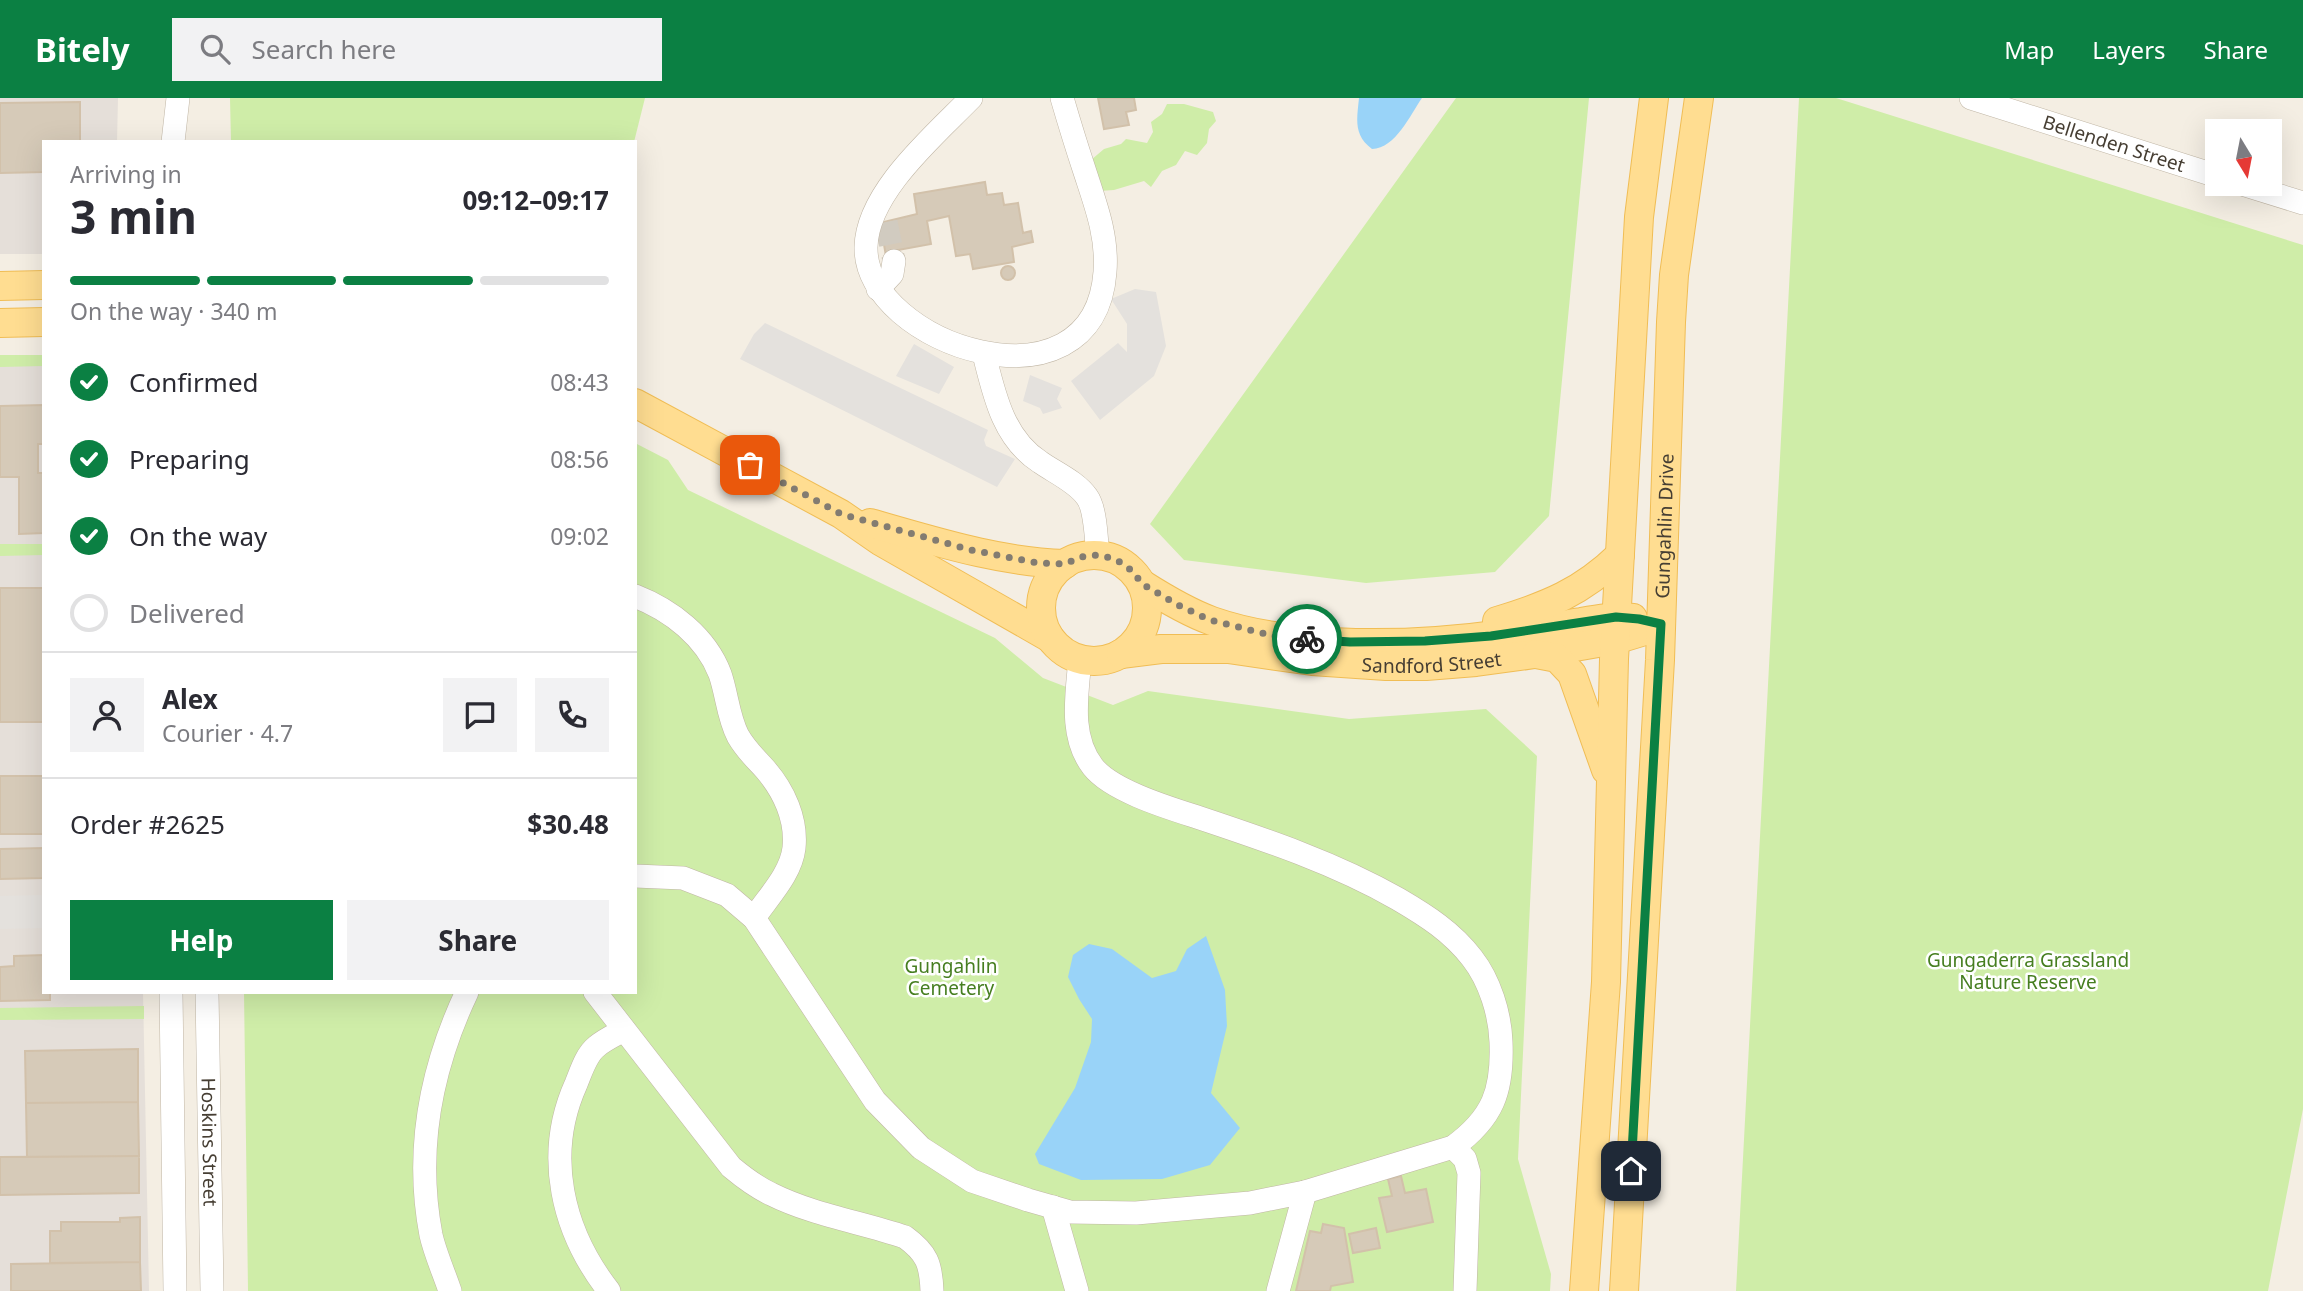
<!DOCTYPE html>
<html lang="en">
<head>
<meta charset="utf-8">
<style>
  :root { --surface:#fff; --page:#f2f2f3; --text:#2b2b33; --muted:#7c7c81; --line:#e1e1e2; --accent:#0b8043 }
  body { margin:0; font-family:"Noto Sans",sans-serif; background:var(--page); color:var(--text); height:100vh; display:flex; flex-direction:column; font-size:26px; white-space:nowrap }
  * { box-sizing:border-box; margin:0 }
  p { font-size:23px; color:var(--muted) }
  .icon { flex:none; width:38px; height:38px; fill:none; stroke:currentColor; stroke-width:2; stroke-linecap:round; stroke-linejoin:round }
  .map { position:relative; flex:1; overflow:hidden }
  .details { position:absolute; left:42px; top:42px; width:595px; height:854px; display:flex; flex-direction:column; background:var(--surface); border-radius:0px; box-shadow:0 7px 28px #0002 }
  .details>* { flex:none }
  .needle { width:46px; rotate:170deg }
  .buttons { position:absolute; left:2205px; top:21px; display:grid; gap:14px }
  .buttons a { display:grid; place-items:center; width:77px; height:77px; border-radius:0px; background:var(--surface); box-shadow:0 7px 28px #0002; font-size:35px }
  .pin { position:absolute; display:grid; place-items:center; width:60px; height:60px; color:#fff; margin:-30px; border-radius:14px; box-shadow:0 4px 10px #0006 }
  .courier { position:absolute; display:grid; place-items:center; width:70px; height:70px; margin:-35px; border:5px solid #0b8043; border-radius:50%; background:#fff; color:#222; box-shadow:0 2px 9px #0007 }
  .head em { font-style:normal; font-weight:700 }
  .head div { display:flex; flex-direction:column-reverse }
  .head { display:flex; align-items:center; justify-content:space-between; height:119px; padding:0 28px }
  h1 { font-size:46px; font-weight:700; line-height:52px }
  .bar { display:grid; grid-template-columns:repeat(4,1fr); gap:10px 7px; align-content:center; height:84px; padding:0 28px }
  .bar i { height:9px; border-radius:5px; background:var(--line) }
  .bar .active { background:var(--accent) }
  .bar p { grid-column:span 4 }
  .line { display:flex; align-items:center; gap:18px; padding:0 28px; border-top:2px solid var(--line) }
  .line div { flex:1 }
  .round { display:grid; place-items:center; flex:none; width:74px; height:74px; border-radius:0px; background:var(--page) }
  ol { padding:0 28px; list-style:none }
  li { display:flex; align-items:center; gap:21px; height:77px }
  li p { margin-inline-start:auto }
  li .icon { padding:7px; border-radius:50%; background:var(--accent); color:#fff; stroke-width:4 }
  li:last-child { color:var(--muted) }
  li i { width:38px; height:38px; border:4px solid var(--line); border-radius:50% }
  .action { display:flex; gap:14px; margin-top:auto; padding:14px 28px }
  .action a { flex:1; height:80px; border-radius:0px; background:var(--accent); color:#fff; font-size:28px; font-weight:700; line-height:80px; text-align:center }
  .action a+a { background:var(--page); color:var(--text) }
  header { display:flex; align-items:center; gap:42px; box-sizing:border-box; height:98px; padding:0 35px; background:var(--accent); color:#fff }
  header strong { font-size:33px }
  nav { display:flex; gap:38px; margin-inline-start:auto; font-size:24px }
  .search { width:490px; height:63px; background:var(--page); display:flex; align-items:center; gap:18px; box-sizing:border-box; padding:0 24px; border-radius:0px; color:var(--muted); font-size:26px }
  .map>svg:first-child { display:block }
</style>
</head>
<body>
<header>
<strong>Bitely</strong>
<div class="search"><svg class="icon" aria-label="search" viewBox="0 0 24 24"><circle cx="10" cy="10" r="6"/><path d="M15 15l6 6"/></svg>Search here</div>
<nav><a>Map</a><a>Layers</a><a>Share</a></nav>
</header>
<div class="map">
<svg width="2303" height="1193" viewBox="0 0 2303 1193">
  <rect width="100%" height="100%" fill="#f4eee3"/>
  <path fill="#e5dfd9" d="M 0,0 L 118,0 L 117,44 L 44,44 L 44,156 L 0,156 Z
    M 0,257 L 44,257 L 44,894 L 143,894 L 149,1193 L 0,1193 Z"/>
  <path fill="#cfeda8" d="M 230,0 L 645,0 L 634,44 L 231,44 Z
    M 1456,0 L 1589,0 L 1549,418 L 1495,474 L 1366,485 L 1184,462 L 1150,426 Z
    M 1799,0 L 1836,0 L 2303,147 L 2303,1011 L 2268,1193 L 1736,1193 Z
    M 1167,6 L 1184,6 L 1213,14 L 1216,23 L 1209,31 L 1207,45 L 1197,57 L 1185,53 L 1176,67 L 1162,73 L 1151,89 L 1144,83 L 1114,92 L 1099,93 L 1091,62 L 1104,51 L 1121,46 L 1126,41 L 1147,45 L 1153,34 L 1151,24 L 1162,16 Z
    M 0,257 L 44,257 L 44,268 L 0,269 Z
    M 635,345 L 668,362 L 688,392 L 995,540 L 1043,580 L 1113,607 L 1148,593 L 1349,621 L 1486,611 L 1537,658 L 1518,1061 L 1551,1176 L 1550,1193 L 248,1193 L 244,894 L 635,894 Z
    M 0,446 L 44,446 L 44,457 L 0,458 Z
    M 144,908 L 144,921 L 0,922 L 0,910 Z"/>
  <path fill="#e4e1dd" d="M 1135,191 L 1156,194 L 1166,248 L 1154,278 L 1100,322 L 1071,283 L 1118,245 L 1127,254 L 1127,226 L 1111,201 Z
    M 765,225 L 988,332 L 984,342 L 986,348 L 1015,361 L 997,389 L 740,261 L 754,236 Z
    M 914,246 L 954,269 L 939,296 L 896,278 Z
    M 1030,277 L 1062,290 L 1057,301 L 1062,310 L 1043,316 L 1040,310 L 1023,303 Z
    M 44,797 L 44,830 L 0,831 L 0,798 Z"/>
  <path fill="#99d3f8" d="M 1359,0 L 1422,0 C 1410,17 1396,50 1372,51 C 1353,37 1357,21 1359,0 Z
    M 1206,838 L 1225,892 L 1227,928 L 1211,995 L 1240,1030 L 1210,1067 L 1162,1081 L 1081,1082 L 1039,1066 L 1035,1056 L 1075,990 L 1091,944 L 1092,921 L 1079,901 L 1068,879 L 1073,857 L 1089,846 L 1112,851 L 1152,880 L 1176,873 L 1187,851 Z"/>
  <path fill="#d6cab8" stroke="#d2c1aa" stroke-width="2" d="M 1098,0 L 1134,0 L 1136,12 L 1126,14 L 1129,27 L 1104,31 Z
    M 80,4 L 80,44 L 44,44 L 44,74 L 0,75 L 0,5 Z
    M 985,84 L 987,97 L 1002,95 L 1004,107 L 1018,105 L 1023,135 L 1031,133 L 1033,144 L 1012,149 L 1014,164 L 973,171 L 970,156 L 956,158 L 949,118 L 927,123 L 931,146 L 898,152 L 900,162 L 887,164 L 882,135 L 885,135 L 880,125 L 917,116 L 914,96 Z
    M1001 175a7 7 0 1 1 14 0a7 7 0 1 1-14 0Z
    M 44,307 L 44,346 L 38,346 L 38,375 L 44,375 L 44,435 L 19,436 L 19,379 L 0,379 L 0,308 Z
    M 0,490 L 44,490 L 44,624 L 0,624 Z
    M 0,678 L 44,678 L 44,736 L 0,736 Z
    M 44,750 L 44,780 L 0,781 L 0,751 Z
    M 44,857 L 44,894 L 50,894 L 50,902 L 0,903 L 0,869 L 14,868 L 14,858 Z
    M 138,951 L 138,1004 L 26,1005 L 25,953 Z
    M 138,1004 L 139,1058 L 27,1059 L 26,1005 Z
    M 139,1058 L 139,1095 L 0,1097 L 0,1059 Z
    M 1401,1078 L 1405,1095 L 1426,1091 L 1433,1124 L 1387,1134 L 1379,1100 L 1392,1098 L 1388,1081 Z
    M 140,1119 L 140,1164 L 50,1165 L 50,1133 L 61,1133 L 61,1124 L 120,1124 L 120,1120 Z
    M 1323,1126 L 1344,1130 L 1353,1184 L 1331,1188 L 1330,1193 L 1296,1193 L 1310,1133 L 1321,1135 Z
    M 1376,1130 L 1380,1150 L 1353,1155 L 1349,1136 Z
    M 140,1164 L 141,1193 L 11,1193 L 11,1166 Z"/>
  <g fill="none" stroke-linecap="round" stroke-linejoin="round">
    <path stroke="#d1cbc0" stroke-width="23" stroke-dasharray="23 11" stroke-linecap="butt" d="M 886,124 L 894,163"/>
    <defs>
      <g id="minor">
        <path d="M 971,0 C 935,37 867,94 866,149 C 864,246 1094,323 1105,174 C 1108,138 1095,105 1084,71 C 1076,47 1069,24 1062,0"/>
        <path id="s1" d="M 1971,0 L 2217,78"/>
        <path d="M 173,44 L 178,0"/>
        <path d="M 2242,86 L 2303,105"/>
        <path d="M 878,191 L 892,176 L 894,163"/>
        <path d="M 984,256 C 994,296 1003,340 1040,364 C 1054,374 1077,384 1087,399 C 1096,411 1096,442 1098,457"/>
        <path d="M 635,498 C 671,512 706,539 720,576 C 727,596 728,619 738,638 C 746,652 755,660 765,671 C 784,693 797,721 794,750 C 791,776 768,799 754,820"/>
        <path d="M 1080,561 C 1077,597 1069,638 1093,669 C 1112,693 1169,710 1197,719 C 1266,742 1335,765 1398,801 C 1427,818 1452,834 1472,860 C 1490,883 1500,916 1501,944 C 1503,993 1493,1020 1453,1049 L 1305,1094 L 1278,1193"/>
        <path d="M 635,778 L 683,780 L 727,797 L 754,820 L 875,1003 L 921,1050 L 972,1083 L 1028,1102 L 1070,1114 L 1136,1115 L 1250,1105 L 1305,1094"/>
        <path d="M 171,894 L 175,1193"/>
        <path id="s2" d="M 207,894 L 212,1193"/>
        <path d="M 595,894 L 731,1069 C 743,1079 756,1089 771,1096 C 813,1117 861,1124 905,1139 C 927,1155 931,1166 932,1193"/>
        <path d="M 1453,1049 L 1465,1061 L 1469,1075 L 1465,1193"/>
        <path d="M 1053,1109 L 1077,1193"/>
        <path d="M 450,1193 C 444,1175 435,1155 431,1137 C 415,1053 431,970 467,894"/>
        <path d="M 609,1193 C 562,1133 544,1057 576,986 C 581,974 586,957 596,949 C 604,942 615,937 624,932"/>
      </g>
      <g id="major">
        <path d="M 0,188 L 44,187"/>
        <path d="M 0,225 L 44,224"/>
        <path d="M 635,305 L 841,416 L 880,443 L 1050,540"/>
        <path d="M 870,425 C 934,443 998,464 1065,466"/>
        <circle cx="1094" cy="510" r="53"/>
        <path d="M 1142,486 C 1164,500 1187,514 1212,523 C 1295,552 1415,548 1502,536 C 1528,533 1554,528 1581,524 C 1598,521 1615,518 1633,520"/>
        <path d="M 1497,523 C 1547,508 1582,494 1620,457"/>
        <path id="s3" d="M 1121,556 L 1161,551 L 1228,551 L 1312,563 L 1386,568 L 1426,568 L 1476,564 L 1535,556 L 1615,542 L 1661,528"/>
        <path d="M 1536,556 L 1557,560 L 1572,576 L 1606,672"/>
        <path d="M 1584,1193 L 1606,884 L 1614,561 L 1639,119 L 1654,0"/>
        <path id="s4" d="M 1624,1193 L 1660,562 L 1671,224 L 1674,177 L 1699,0"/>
      </g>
    </defs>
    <use href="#minor" stroke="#c0b6a5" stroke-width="24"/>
    <use href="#major" stroke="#f0bd55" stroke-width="30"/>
    <use href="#minor" stroke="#fff" stroke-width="23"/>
    <use href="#major" stroke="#ffdd91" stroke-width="28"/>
  </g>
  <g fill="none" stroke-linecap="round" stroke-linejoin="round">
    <path stroke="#837c71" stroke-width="7" stroke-dasharray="0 12.6" d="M 750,367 L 841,416 L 971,452 L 1038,465 L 1065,466 L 1081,459 L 1098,457 L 1111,460 L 1124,466 L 1134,475 L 1142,486 L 1180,508 L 1210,522 L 1278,539 L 1307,541"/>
    <path stroke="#0b8043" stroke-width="9" d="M 1307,541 L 1350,544 L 1425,543 L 1491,538 L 1616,519 L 1639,521 L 1661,526 L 1631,1073"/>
  </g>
  <g text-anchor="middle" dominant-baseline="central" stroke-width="5" stroke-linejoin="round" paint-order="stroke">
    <g font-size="19" fill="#463e33" stroke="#fff">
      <text stroke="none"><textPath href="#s1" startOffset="150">Bellenden Street</textPath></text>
      <text stroke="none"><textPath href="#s4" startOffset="766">Gungahlin Drive</textPath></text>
      <text stroke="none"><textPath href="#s3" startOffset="312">Sandford Street</textPath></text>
      <text stroke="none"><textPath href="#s2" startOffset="150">Hoskins Street</textPath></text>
    </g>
    <g font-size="19" fill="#467e20" stroke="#fff">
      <text x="2028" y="862">Gungaderra Grassland<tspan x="2028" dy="22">Nature Reserve</tspan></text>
      <text x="951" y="868">Gungahlin<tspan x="951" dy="22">Cemetery</tspan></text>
    </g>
  </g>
</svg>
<div class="buttons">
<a><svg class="needle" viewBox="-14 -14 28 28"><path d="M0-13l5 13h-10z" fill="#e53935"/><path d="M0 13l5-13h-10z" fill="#7c7c81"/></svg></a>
</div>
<div class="pin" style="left:750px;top:367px;background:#ea580c"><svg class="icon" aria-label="bag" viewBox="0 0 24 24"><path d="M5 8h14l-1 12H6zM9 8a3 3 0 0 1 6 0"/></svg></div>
<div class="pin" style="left:1631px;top:1073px;background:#1f2937"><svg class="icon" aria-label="home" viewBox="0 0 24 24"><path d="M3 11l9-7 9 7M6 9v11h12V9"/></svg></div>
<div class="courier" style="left:1307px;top:541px"><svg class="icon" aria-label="bike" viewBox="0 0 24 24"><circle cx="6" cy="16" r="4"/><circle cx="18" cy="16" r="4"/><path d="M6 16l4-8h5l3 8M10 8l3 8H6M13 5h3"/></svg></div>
<section class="details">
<div class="head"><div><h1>3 min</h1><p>Arriving in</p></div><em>09:12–09:17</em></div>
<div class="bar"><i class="active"></i><i class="active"></i><i class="active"></i><i></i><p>On the way · 340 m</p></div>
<ol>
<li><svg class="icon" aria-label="check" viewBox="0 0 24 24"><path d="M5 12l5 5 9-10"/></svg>Confirmed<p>08:43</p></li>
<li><svg class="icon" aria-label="check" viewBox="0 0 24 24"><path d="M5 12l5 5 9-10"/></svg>Preparing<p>08:56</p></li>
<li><svg class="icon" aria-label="check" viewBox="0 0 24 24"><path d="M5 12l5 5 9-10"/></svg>On the way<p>09:02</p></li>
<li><i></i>Delivered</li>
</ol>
<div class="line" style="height:126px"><a class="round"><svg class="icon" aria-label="person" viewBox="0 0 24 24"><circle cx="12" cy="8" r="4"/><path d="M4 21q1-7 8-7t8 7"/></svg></a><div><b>Alex</b><p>Courier · 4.7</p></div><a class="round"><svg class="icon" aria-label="chat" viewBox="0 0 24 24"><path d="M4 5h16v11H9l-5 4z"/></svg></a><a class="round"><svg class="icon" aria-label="phone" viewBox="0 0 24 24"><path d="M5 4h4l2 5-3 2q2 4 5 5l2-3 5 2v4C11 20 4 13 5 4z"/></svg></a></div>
<div class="line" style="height:91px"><div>Order #2625</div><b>$30.48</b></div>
<div class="action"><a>Help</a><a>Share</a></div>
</section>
</div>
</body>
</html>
